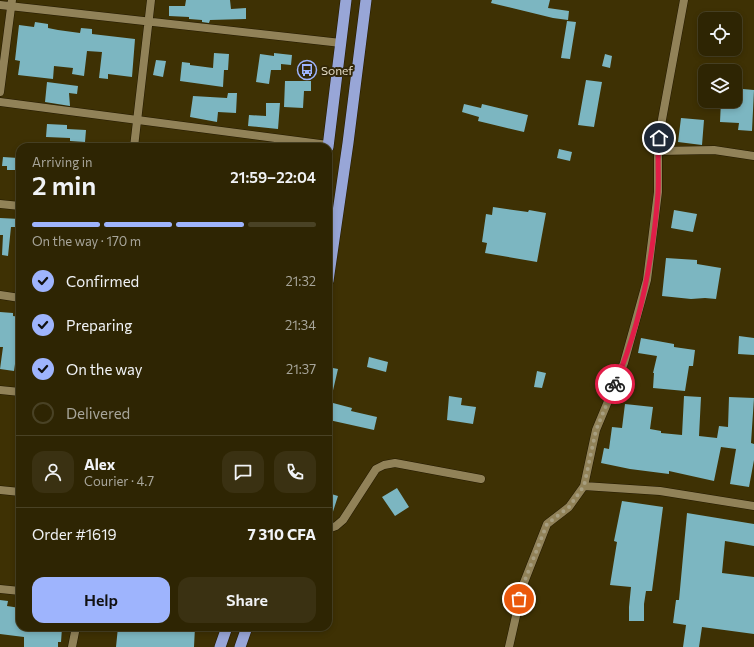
<!DOCTYPE html>
<html lang="en">
<head>
<meta charset="utf-8">
<style>
  :root { --surface:#2e2503; --page:#3a3112; --text:#f1f3f6; --muted:#a7a59a; --line:#494225; --accent:#9eb4fd }
  body { margin:0; font-family:Commissioner,sans-serif; background:var(--page); color:var(--text); height:100vh; display:flex; flex-direction:column; font-size:15px; white-space:nowrap }
  * { box-sizing:border-box; margin:0 }
  p { font-size:13px; color:var(--muted) }
  .icon { flex:none; width:22px; height:22px; fill:none; stroke:currentColor; stroke-width:2; stroke-linecap:round; stroke-linejoin:round }
  .map { position:relative; flex:1; overflow:hidden }
  .sheet { position:absolute; left:16px; top:143px; width:316px; height:488px; display:flex; flex-direction:column; background:var(--surface); border-radius:12px; box-shadow:0 2px 6px #0003,0 0 0 1px var(--line) }
  .sheet>* { flex:none }
  .tools { position:absolute; left:698px; top:12px; display:grid; gap:8px }
  .tools a { display:grid; place-items:center; width:44px; height:44px; border-radius:8px; background:var(--surface); box-shadow:0 2px 6px #0003,0 0 0 1px var(--line); font-size:20px }
  .pin { position:absolute; display:grid; place-items:center; width:34px; height:34px; color:#fff; margin:-17px; border:2px solid #fff; border-radius:50%; box-shadow:0 1px 4px #0007 }
  .courier { position:absolute; display:grid; place-items:center; width:40px; height:40px; margin:-20px; border:3px solid #e11d48; border-radius:50%; background:#fff; color:#222; box-shadow:0 1px 5px #0007 }
  .head em { font-style:normal; font-weight:600 }
  .head div { display:flex; flex-direction:column-reverse }
  .head { display:flex; align-items:center; justify-content:space-between; height:68px; padding:0 16px }
  h1 { font-size:26px; font-weight:600; line-height:30px }
  .bar { display:grid; grid-template-columns:repeat(4,1fr); gap:6px 4px; align-content:center; height:48px; padding:0 16px }
  .bar i { height:5px; border-radius:3px; background:var(--line) }
  .bar .on { background:var(--accent) }
  .bar p { grid-column:span 4 }
  .line { display:flex; align-items:center; gap:10px; padding:0 16px; border-top:1px solid var(--line) }
  .line div { flex:1 }
  .round { display:grid; place-items:center; flex:none; width:42px; height:42px; border-radius:12px; background:var(--page) }
  ol { padding:0 16px; list-style:none }
  li { display:flex; align-items:center; gap:12px; height:44px }
  li p { margin-inline-start:auto }
  li .icon { padding:4px; border-radius:50%; background:var(--accent); color:#111; stroke-width:4 }
  li:last-child { color:var(--muted) }
  li i { width:22px; height:22px; border:2px solid var(--line); border-radius:50% }
  .button { display:flex; gap:8px; margin-top:auto; padding:8px 16px }
  .button a { flex:1; height:46px; border-radius:12px; background:var(--accent); color:#111; font-size:16px; font-weight:600; line-height:46px; text-align:center }
  .button a+a { background:var(--page); color:var(--text) }
  .map>svg:first-child { display:block }
</style>
</head>
<body>
<div class="map">
<svg width="754" height="647" viewBox="0 0 754 647">
  <rect width="100%" height="100%" fill="#3e3104"/>
  <path fill="#7cb6c1" d="M 186,0 L 230,0 L 231,9 L 246,8 L 246,19 L 210,20 L 209,23 L 202,22 L 202,20 L 189,19 L 189,17 L 169,16 L 169,6 L 185,6 Z
    M 492,0 L 550,0 L 548,8 L 569,11 L 568,20 L 553,18 L 491,3 Z
    M 567,21 L 576,22 L 570,59 L 561,58 Z
    M 35,22 L 48,24 L 48,28 L 58,30 L 80,33 L 81,28 L 92,29 L 92,34 L 135,39 L 132,77 L 108,74 L 108,79 L 99,78 L 102,52 L 87,51 L 84,76 L 72,74 L 73,68 L 54,66 L 53,79 L 18,75 L 20,61 L 15,60 L 19,25 L 34,27 Z
    M 214,53 L 229,54 L 228,70 L 224,70 L 223,87 L 180,81 L 182,62 L 190,63 L 190,65 L 213,68 Z
    M 274,53 L 292,55 L 291,65 L 281,64 L 281,70 L 271,70 L 269,84 L 256,82 L 260,54 L 274,56 Z
    M 605,54 L 612,56 L 610,68 L 602,66 Z
    M 156,60 L 166,61 L 163,77 L 153,75 Z
    M 586,80 L 602,82 L 594,127 L 578,125 Z
    M 285,81 L 311,81 L 311,91 L 304,91 L 303,108 L 284,107 Z
    M 47,82 L 78,86 L 77,94 L 69,93 L 70,106 L 45,102 Z
    M 743,89 L 754,90 L 752,131 L 738,130 L 739,123 L 720,122 L 721,101 L 735,101 L 735,94 L 743,96 Z
    M 228,93 L 237,93 L 236,113 L 218,112 L 217,122 L 190,117 L 193,96 L 227,98 Z
    M 266,103 L 280,103 L 278,129 L 248,126 L 249,115 L 266,116 Z
    M 464,104 L 481,108 L 482,104 L 528,115 L 524,132 L 478,121 L 479,117 L 462,112 Z
    M 681,118 L 704,120 L 702,145 L 678,142 Z
    M 47,124 L 67,125 L 67,129 L 86,130 L 85,142 L 70,141 L 70,138 L 46,137 Z
    M 559,149 L 572,152 L 570,161 L 557,158 Z
    M 3,157 L 18,158 L 20,159 L 20,167 L 17,167 L 17,170 L 7,170 L 7,166 L 2,166 Z
    M 493,207 L 528,212 L 529,210 L 546,213 L 537,262 L 485,253 L 487,243 L 482,242 L 486,214 L 492,215 Z
    M 674,210 L 697,214 L 693,232 L 671,228 Z
    M 0,218 L 20,219 L 20,227 L 11,227 L 8,256 L 2,255 L 3,235 L 0,235 Z
    M 666,258 L 697,260 L 697,264 L 721,268 L 716,299 L 705,298 L 691,299 L 662,296 Z
    M 0,312 L 13,313 L 13,316 L 20,317 L 20,364 L 15,364 L 14,371 L 0,369 L 3,347 L 0,347 Z
    M 739,336 L 754,338 L 754,355 L 738,354 Z
    M 641,338 L 674,344 L 674,347 L 695,350 L 693,366 L 689,366 L 685,391 L 653,388 L 654,373 L 653,373 L 657,356 L 638,353 Z
    M 369,357 L 388,362 L 386,372 L 367,367 Z
    M 328,367 L 338,369 L 331,399 L 328,399 Z
    M 537,371 L 546,373 L 542,388 L 534,387 Z
    M 449,396 L 462,398 L 461,405 L 476,407 L 473,424 L 447,420 Z
    M 684,396 L 701,397 L 699,436 L 717,438 L 719,426 L 728,427 L 729,397 L 754,398 L 751,443 L 754,444 L 754,460 L 749,487 L 730,484 L 736,449 L 721,447 L 714,481 L 669,471 L 669,474 L 630,469 L 601,463 L 604,448 L 609,449 L 612,427 L 622,428 L 625,404 L 653,407 L 650,429 L 661,431 L 661,433 L 682,435 Z
    M 333,403 L 352,408 L 351,411 L 377,417 L 374,430 L 329,420 Z
    M 397,488 L 409,507 L 395,516 L 382,497 Z
    M 328,493 L 338,496 L 330,521 L 328,521 Z
    M 622,501 L 663,507 L 652,591 L 646,591 L 644,604 L 644,621 L 629,621 L 629,607 L 631,587 L 610,585 L 617,542 L 614,541 Z
    M 687,513 L 754,524 L 754,546 L 725,541 L 722,573 L 754,577 L 754,634 L 702,627 L 699,647 L 683,647 L 686,625 L 673,623 L 676,600 L 679,600 Z
    M 0,600 L 8,601 L 7,606 L 20,608 L 20,627 L 62,628 L 61,642 L 58,642 L 58,647 L 24,647 L 24,637 L 0,634 Z
    M 118,627 L 195,627 L 194,647 L 116,647 Z"/>
  <g fill="none" stroke-linecap="round" stroke-linejoin="round">
    <defs>
      <path id="minor" d="M 0,5 L 341,43
        M 0,92 L 12,0
        M 0,102 L 328,145
        M 134,147 L 151,0
        M 658,151 L 714,150 L 754,156
        M 0,204 L 20,206
        M 0,295 L 20,298
        M 0,390 L 20,392
        M 584,486 L 660,491 L 754,506
        M 0,490 L 20,492
        M 328,529 L 336,526 L 343,520 L 376,469 L 384,465 L 395,463 L 481,479
        M 0,589 L 20,591
        M 72,647 L 76,627
        M 509,647 L 523,585 L 547,524 L 569,507 L 584,486 L 596,430 L 624,363 L 647,280 L 658,192 L 658,151 L 661,125 L 684,0"/>
      <path id="trunk" d="M 328,147 L 346,0
        M 328,281 L 348,143 L 366,0
        M 220,647 L 227,627
        M 240,647 L 247,627"/>
    </defs>
    <use href="#minor" stroke="#231900" stroke-width="9"/>
    <use href="#trunk" stroke="#231900" stroke-width="12"/>
    <use href="#minor" stroke="#918258" stroke-width="8"/>
    <use href="#trunk" stroke="#98a6d7" stroke-width="11"/>
  </g>
  <g fill="none" stroke-linecap="round" stroke-linejoin="round">
    <path stroke="#a79e80" stroke-width="4" stroke-dasharray="0 7.2" d="M 519,599 L 523,585 L 547,524 L 569,507 L 584,486 L 596,430 L 615,384"/>
    <path stroke="#e11d48" stroke-width="5" d="M 615,384 C 641,324 653,258 658,193 C 659,175 657,157 659,138"/>
  </g>
  <defs>
    <symbol id="bus-ring" viewBox="-11 -11 22 22"><circle r="9.5" fill="#322707" stroke="#9eb4fd" stroke-width="1.5"/><path d="M-5-6H5V4H4V6H2V4H-2V6H-4V4H-5ZM-3.5-4V0h7V-4ZM-3.5 1.2v1.5H-2V1.2ZM2 1.2v1.5H3.5V1.2Z" fill="#9eb4fd"/></symbol>
  </defs>
  <g fill-rule="evenodd">
    <use href="#bus-ring" x="296" y="59" width="22" height="22"/>
  </g>
  <g text-anchor="middle" dominant-baseline="central" stroke-width="4" stroke-linejoin="round" paint-order="stroke">
    <g font-size="12" fill="#e0d8c2" stroke="#322707" text-anchor="start">
      <text x="321" y="70">Sonef</text>
    </g>
  </g>
</svg>
<div class="tools">
<a><svg class="icon" aria-label="locate" viewBox="0 0 24 24"><circle cx="12" cy="12" r="6"/><path d="M12 2v4M12 18v4M2 12h4M18 12h4"/></svg></a>
<a><svg class="icon" aria-label="layers" viewBox="0 0 24 24"><path d="M12 4l9 5-9 5-9-5zM3 14l9 5 9-5"/></svg></a>
</div>
<div class="pin" style="left:519px;top:599px;background:#ea580c"><svg class="icon" aria-label="bag" viewBox="0 0 24 24"><path d="M5 8h14l-1 12H6zM9 8a3 3 0 0 1 6 0"/></svg></div>
<div class="pin" style="left:659px;top:138px;background:#1f2937"><svg class="icon" aria-label="home" viewBox="0 0 24 24"><path d="M3 11l9-7 9 7M6 9v11h12V9"/></svg></div>
<div class="courier" style="left:615px;top:384px"><svg class="icon" aria-label="bike" viewBox="0 0 24 24"><circle cx="6" cy="16" r="4"/><circle cx="18" cy="16" r="4"/><path d="M6 16l4-8h5l3 8M10 8l3 8H6M13 5h3"/></svg></div>
<section class="sheet">
<div class="head"><div><h1>2 min</h1><p>Arriving in</p></div><em>21:59–22:04</em></div>
<div class="bar"><i class="on"></i><i class="on"></i><i class="on"></i><i></i><p>On the way · 170 m</p></div>
<ol>
<li><svg class="icon" aria-label="check" viewBox="0 0 24 24"><path d="M5 12l5 5 9-10"/></svg>Confirmed<p>21:32</p></li>
<li><svg class="icon" aria-label="check" viewBox="0 0 24 24"><path d="M5 12l5 5 9-10"/></svg>Preparing<p>21:34</p></li>
<li><svg class="icon" aria-label="check" viewBox="0 0 24 24"><path d="M5 12l5 5 9-10"/></svg>On the way<p>21:37</p></li>
<li><i></i>Delivered</li>
</ol>
<div class="line" style="height:72px"><a class="round"><svg class="icon" aria-label="person" viewBox="0 0 24 24"><circle cx="12" cy="8" r="4"/><path d="M4 21q1-7 8-7t8 7"/></svg></a><div><b>Alex</b><p>Courier · 4.7</p></div><a class="round"><svg class="icon" aria-label="chat" viewBox="0 0 24 24"><path d="M4 5h16v11H9l-5 4z"/></svg></a><a class="round"><svg class="icon" aria-label="phone" viewBox="0 0 24 24"><path d="M5 4h4l2 5-3 2q2 4 5 5l2-3 5 2v4C11 20 4 13 5 4z"/></svg></a></div>
<div class="line" style="height:52px"><div>Order #1619</div><b>7 310 CFA</b></div>
<div class="button"><a>Help</a><a>Share</a></div>
</section>
</div>
</body>
</html>
